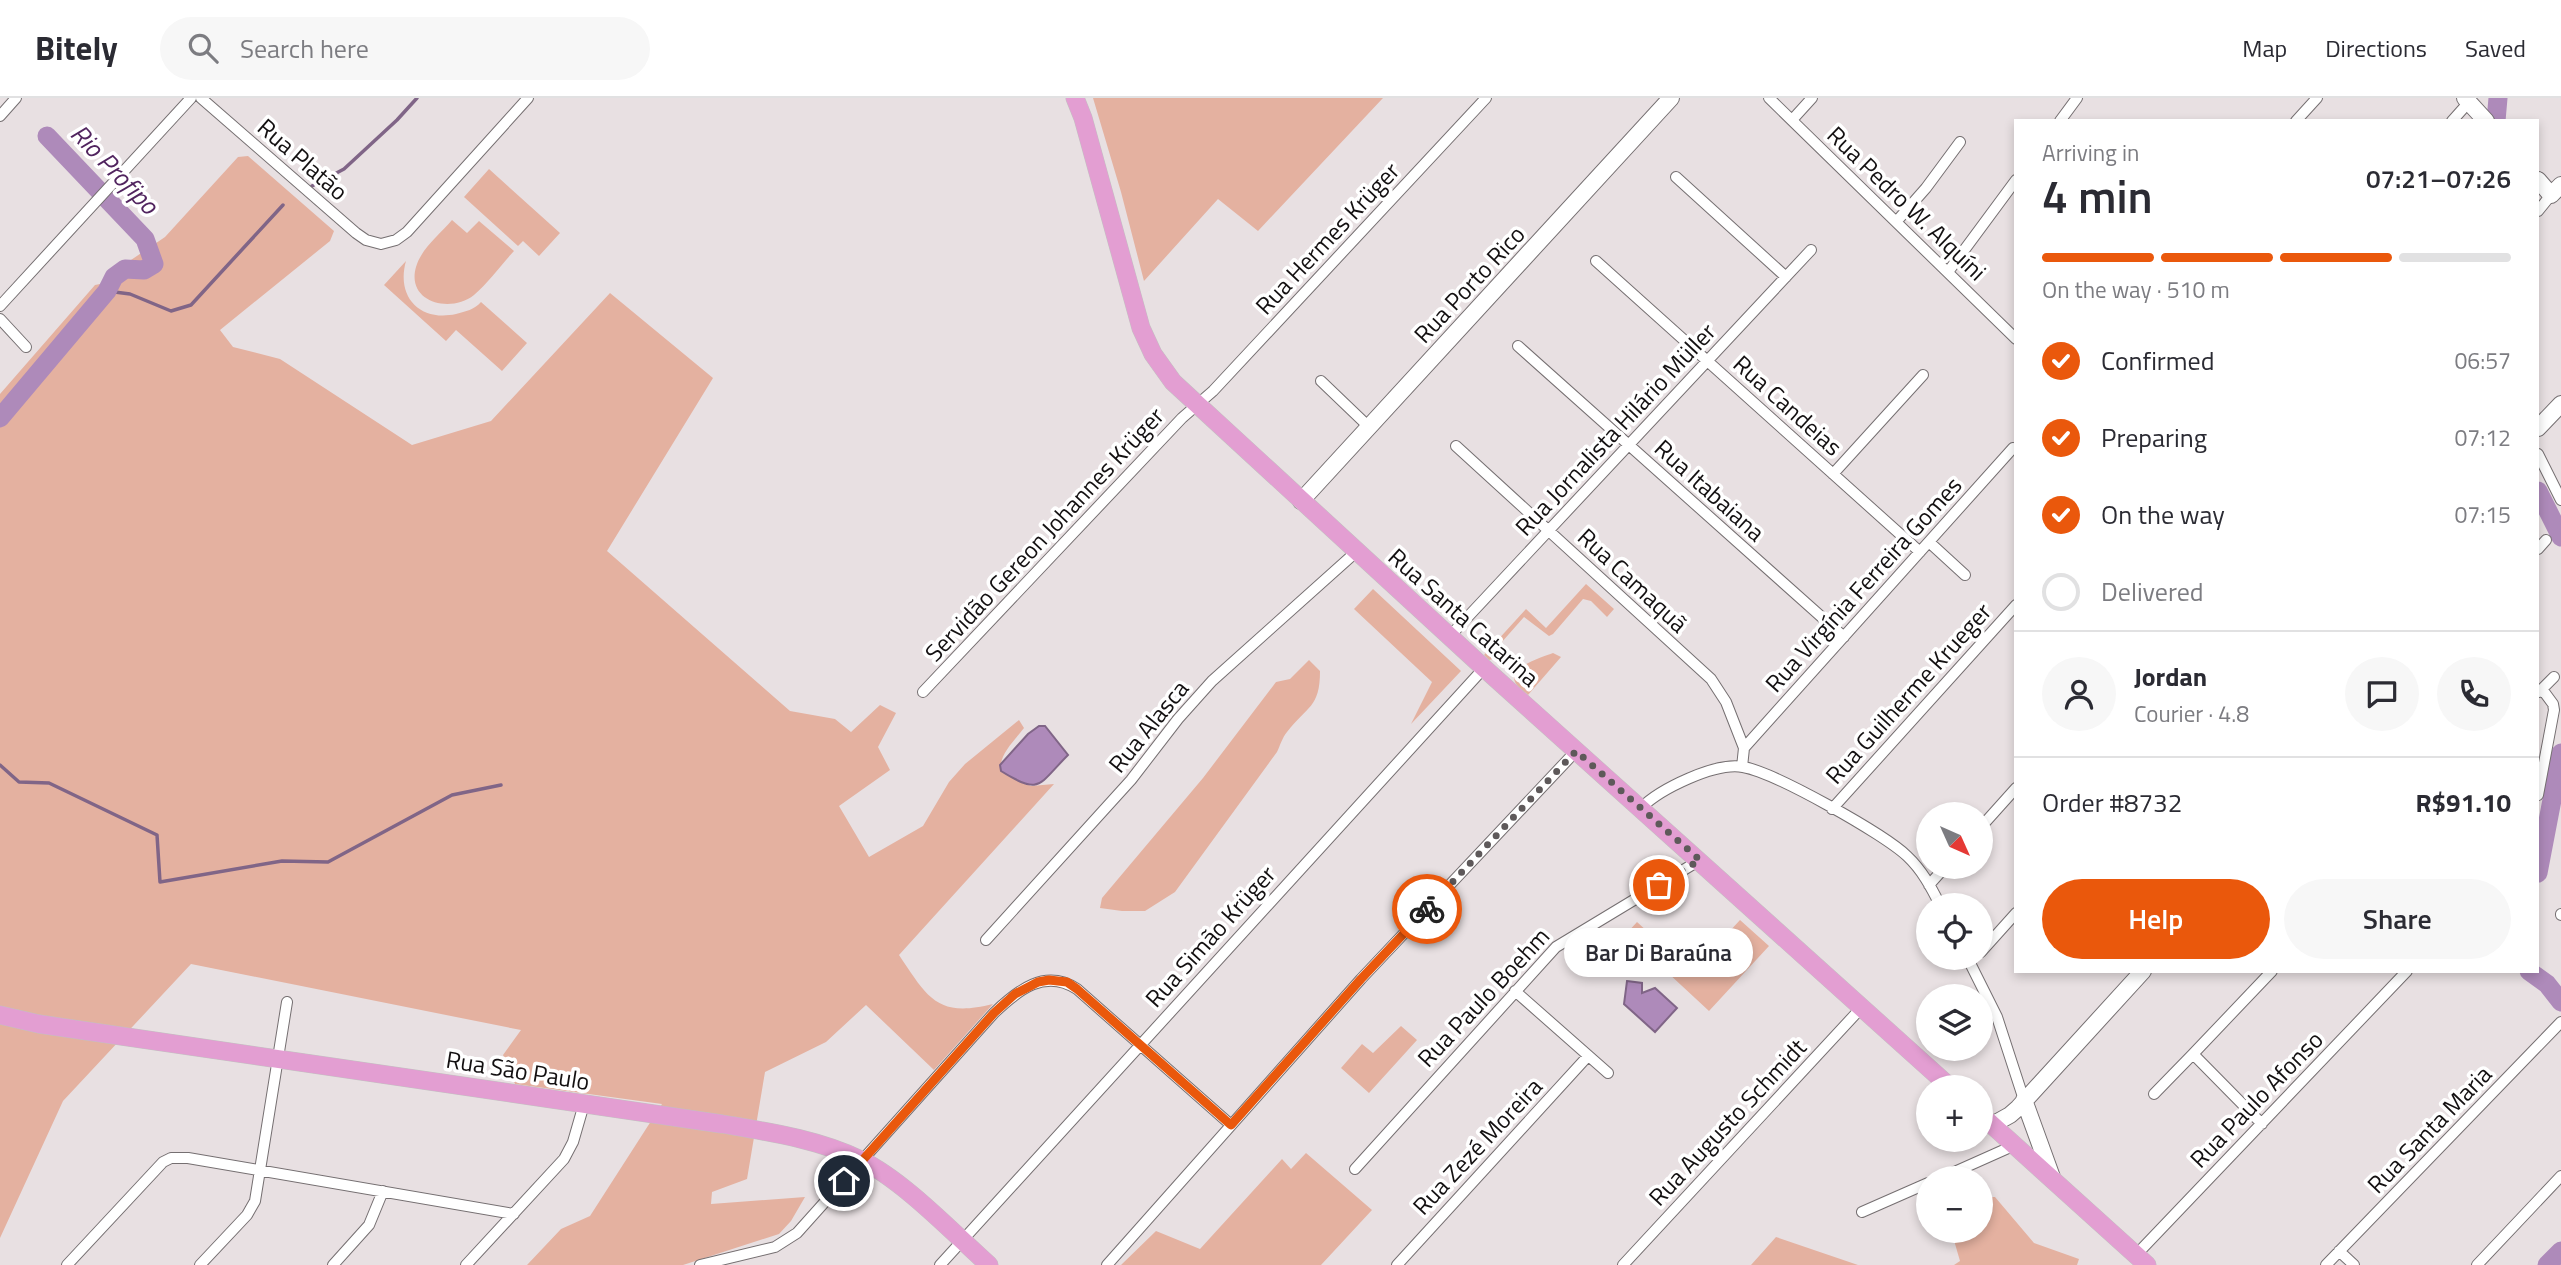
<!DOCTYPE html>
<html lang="en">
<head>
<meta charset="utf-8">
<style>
  :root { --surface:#fff; --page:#f7f7f7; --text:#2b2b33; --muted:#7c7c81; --line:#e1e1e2; --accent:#ea580c }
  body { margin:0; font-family:"Titillium Web",sans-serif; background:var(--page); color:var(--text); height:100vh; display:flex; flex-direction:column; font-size:26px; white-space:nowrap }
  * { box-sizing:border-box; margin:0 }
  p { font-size:23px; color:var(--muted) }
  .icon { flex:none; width:38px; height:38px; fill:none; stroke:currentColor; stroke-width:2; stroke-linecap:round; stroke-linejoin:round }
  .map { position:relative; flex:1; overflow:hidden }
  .sheet { position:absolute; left:2014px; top:21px; width:525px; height:854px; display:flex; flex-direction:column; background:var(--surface); border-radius:0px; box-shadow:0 4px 10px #0003 }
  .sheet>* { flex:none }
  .needle { width:46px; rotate:135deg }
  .fabs { position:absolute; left:1916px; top:704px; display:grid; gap:14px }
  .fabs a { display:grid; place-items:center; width:77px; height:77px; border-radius:50%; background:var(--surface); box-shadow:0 4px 10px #0003; font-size:35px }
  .pin { position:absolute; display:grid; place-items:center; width:60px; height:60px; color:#fff; margin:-30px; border:4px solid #fff; border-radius:50%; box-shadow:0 2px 7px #0007 }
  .courier { position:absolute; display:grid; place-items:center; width:70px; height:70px; margin:-35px; border:5px solid #ea580c; border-radius:50%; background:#fff; color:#222; box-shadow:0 2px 9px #0007 }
  .bubble { position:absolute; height:49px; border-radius:24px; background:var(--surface); box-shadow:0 4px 10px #0003; font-size:23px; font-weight:600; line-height:49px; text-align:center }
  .head em { font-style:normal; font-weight:600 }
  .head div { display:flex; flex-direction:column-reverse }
  .head { display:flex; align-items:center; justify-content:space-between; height:119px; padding:0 28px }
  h1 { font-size:46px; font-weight:600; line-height:52px }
  .bar { display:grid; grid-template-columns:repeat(4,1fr); gap:10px 7px; align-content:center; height:84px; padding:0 28px }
  .bar i { height:9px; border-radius:5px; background:var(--line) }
  .bar .on { background:var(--accent) }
  .bar p { grid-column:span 4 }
  .line { display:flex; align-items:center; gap:18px; padding:0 28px; border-top:2px solid var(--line) }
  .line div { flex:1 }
  .round { display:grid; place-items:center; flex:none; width:74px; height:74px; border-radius:37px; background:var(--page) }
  ol { padding:0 28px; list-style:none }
  li { display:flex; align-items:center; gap:21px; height:77px }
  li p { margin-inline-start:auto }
  li .icon { padding:7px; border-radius:50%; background:var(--accent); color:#fff; stroke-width:4 }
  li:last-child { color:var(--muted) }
  li i { width:38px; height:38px; border:4px solid var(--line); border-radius:50% }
  .primary-button { display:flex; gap:14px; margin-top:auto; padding:14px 28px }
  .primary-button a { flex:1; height:80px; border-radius:42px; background:var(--accent); color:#fff; font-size:28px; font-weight:600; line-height:80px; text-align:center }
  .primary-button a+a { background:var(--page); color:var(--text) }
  header { display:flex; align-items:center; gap:42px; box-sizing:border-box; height:98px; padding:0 35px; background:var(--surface); border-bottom:2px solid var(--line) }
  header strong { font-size:33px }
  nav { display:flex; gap:38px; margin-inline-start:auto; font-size:24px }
  .search { width:490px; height:63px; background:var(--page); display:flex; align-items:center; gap:18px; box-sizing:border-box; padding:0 24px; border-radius:38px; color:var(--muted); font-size:26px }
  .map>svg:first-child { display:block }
</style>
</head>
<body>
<header>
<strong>Bitely</strong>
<div class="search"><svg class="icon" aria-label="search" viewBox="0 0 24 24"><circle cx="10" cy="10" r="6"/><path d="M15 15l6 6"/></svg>Search here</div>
<nav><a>Map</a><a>Directions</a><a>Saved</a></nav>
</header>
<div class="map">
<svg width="2561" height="1167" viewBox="0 0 2561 1167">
  <rect width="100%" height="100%" fill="#e8e0e2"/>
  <path fill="#e4b1a0" d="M 1093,0 L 1383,0 L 1258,133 L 1218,101 L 1144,183 L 1121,94 Z
    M 248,58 L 334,133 L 330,143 L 220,232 L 233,249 L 280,261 L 412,347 L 491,323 L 610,195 L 713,280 L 607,453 L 790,613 L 835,621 L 851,634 L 880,607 L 896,615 L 878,649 L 890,672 L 839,708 L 869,759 L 923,728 L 949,684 L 965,666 L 1019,622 L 1024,630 C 1015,642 998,657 1001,673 L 1031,688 L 1054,686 L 899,857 C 928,900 937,920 993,906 L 934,972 L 866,907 L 826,944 L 765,974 L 747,1081 L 712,1094 L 711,1106 L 805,1099 L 791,1123 L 779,1136 L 683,1167 L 527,1167 L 561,1131 L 590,1118 L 662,1006 L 515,986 L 503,957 L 521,932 L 191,866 L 63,1003 L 0,1140 L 0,296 L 95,187 L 125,181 L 131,162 L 165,139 L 238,59 Z
    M 489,71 L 560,135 L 539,158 L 523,143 L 518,148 L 464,99 Z
    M 452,122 L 467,135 L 479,123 L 514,153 C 501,167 488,185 474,197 C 450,216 406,204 416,169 C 421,151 440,136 452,122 Z
    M 406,163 C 396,198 419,224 456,216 C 466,213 474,212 481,204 L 527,245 L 502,273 L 456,232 L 446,243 L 384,187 Z
    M 1586,486 L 1614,511 L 1607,519 L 1591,503 L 1583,501 L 1553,536 L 1549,538 L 1524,519 L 1501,545 L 1512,556 L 1489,562 L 1484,557 L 1526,511 L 1546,530 Z
    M 1373,491 L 1461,573 L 1411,626 L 1432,584 L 1354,511 Z
    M 1553,555 L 1561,559 L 1528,597 C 1524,593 1517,589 1515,584 C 1508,569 1543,559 1553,555 Z
    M 1309,562 L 1320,573 C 1320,610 1307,608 1287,634 C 1282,640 1280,648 1277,654 L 1175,794 L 1145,813 L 1122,813 L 1100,810 L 1102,800 L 1203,680 L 1276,584 L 1290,581 Z
    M 1740,822 L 1769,848 L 1709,913 L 1626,836 L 1637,824 L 1692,874 Z
    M 1401,928 L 1417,942 L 1369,995 L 1341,970 L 1362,946 L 1373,955 Z
    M 1306,1055 L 1372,1112 L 1321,1167 L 1121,1167 L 1156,1133 L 1200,1151 L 1282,1061 L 1291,1071 Z
    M 1981,1099 L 1995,1099 L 2034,1145 L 2079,1161 L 2077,1167 L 1954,1167 L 1960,1163 L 1951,1132 L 1981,1132 Z
    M 1776,1139 L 1858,1167 L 1751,1167 Z"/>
  <path fill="#ae8aba" stroke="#806587" stroke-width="2" d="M 1039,628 L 1045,628 L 1068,657 C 1038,687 1041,698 1001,673 L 1000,667 L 1028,636 Z
    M 1627,883 L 1642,885 L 1642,895 L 1655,890 L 1677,910 L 1655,934 L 1624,906 Z"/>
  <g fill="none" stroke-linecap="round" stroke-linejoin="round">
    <path stroke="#806587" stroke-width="3.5" d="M 312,88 L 344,71 L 397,22 L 417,0
      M 107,193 L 130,196 L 171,213 L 191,207 L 283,107
      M 0,667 L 19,684 L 49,685 L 157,737 L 160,784 L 282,763 L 328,764 L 452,697 L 501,687"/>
    <path stroke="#ae8aba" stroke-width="19" d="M 2496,23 L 2498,0
      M 0,320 L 107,193 L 114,179 L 125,171 L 144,172 L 154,166 L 145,141 L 47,38
      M 2538,393 L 2561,439
      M 2538,775 L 2561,655
      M 2529,873 L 2547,886 L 2561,904
      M 2547,1167 L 2561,1153"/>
    <defs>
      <path id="street" d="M 201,0 L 356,135 L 366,142 L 381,146 L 396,142 L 407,134 L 528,0
        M 1769,0 L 2016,241
        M 0,18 L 16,0
        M 1792,22 L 1812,0
        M 2060,23 L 2077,0
        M 2296,23 L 2317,0
        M 2452,23 L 2469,4
        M 1676,79 L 1786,179
        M 2538,113 L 2551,97
        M 1896,124 L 1926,90 L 1960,44
        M 1596,163 L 1920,454
        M 1948,174 L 2016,82
        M 0,208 L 191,0
        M 0,221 L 26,249
        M 1518,248 L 1844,539
        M 1321,283 L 1369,329
        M 1456,348 L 1711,581 L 1726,604 L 1744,650 L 1742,669
        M 2538,356 L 2561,402
        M 1833,376 L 1923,277
        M 1929,444 L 1965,477
        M 2538,451 L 2546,442
        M 1449,539 L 1811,152
        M 923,594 L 1182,320 L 1213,293 L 1486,0
        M 2539,594 L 2554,579
        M 1744,650 L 2013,350
        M 2538,697 L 2554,612 L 2553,606 L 2542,591
        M 1641,710 C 1660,691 1715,664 1743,669 C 1774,674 1884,736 1907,758 C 1922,772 1931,789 1940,807
        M 1832,711 L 2016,507
        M 1981,729 L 2016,690
        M 1929,787 L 1946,768
        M 2561,816 L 2561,817
        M 986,842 L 1131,682 L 1178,621 L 1212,583 L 1356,454
        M 1981,854 L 2016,815
        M 1967,859 L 1997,919 L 2024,1002
        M 1515,893 L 1608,975
        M 2154,996 L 2193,956
        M 2262,1026 L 2193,956 L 2272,873
        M 1355,1071 L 1556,849 L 1700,762
        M 1941,1080 L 2015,1047
        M 1862,1114 L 1928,1085
        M 2339,1153 L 2354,1167
        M 2136,1157 L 2407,873
        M 67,1167 L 163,1064 L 171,1060 L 188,1060 L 514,1116
        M 200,1167 L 247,1117 L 255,1103 L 287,904
        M 333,1167 L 369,1127 L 383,1093
        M 466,1167 L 564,1061 L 573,1044 L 584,1006
        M 700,1167 L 775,1149 L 797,1135 L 994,915 C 1018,892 1045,870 1077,891 L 1231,1027
        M 940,1167 L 1484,570
        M 1107,1167 L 1361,881 L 1576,653
        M 1397,1167 L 1588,958
        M 1623,1167 L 1862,909
        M 2326,1167 L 2561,924
        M 2477,1167 L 2561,1078"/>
      <path id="secondary" d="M 2465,0 L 2486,23
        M 2538,82 L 2551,97 L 2561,87
        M 2538,330 L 2561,306
        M 1301,403 L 1671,0
        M 2024,1002 L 2053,1082
        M 1992,1027 L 2010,1017 L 2018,1010 L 2143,873"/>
      <path id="primary" d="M 1075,0 L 1083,20 L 1141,230 L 1153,256 L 1173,284 L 1484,570 L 1950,989
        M 0,917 L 39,926 L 722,1026 C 769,1034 818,1041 861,1062 C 904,1083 952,1134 989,1167
        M 1981,1017 L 2147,1167"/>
    </defs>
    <use href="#street" stroke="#756f71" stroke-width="12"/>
    <use href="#secondary" stroke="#756f71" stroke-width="18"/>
    <use href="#primary" stroke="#c2c1c1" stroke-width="19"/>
    <use href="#street" stroke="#fff" stroke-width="10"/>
    <use href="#secondary" stroke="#fff" stroke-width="16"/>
    <use href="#primary" stroke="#e39ed2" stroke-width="18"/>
  </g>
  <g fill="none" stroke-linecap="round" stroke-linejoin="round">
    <path stroke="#5e595a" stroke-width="7" stroke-dasharray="0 12.6" d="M 1427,811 L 1576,653 L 1700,762 L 1659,787"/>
    <path stroke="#ea580c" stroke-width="9" d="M 844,1083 L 994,915 L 1015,896 L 1038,884 L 1049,882 L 1067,884 L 1077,891 L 1231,1027 L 1361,881 L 1427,811"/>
  </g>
  <g text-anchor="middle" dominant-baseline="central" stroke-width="7" stroke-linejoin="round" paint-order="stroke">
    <g font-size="24" fill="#131011" stroke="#fff">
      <text transform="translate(303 61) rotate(41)">Rua Platão</text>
      <text transform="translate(1907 105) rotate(44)">Rua Pedro W. Alquíni</text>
      <text transform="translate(1327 140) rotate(-47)">Rua Hermes Krüger</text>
      <text transform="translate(1469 186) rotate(-47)">Rua Porto Rico</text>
      <text transform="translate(1788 307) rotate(42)">Rua Candeias</text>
      <text transform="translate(1615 331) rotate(-47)">Rua Jornalista Hilário Müller</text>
      <text transform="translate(1710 392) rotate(42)">Rua Itabaiana</text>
      <text transform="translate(1044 436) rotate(-47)">Servidão Gereon Johannes Krüger</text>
      <text transform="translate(1633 482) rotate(43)">Rua Camaquã</text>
      <text transform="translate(1863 486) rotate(-48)">Rua Virgínia Ferreira Gomes</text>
      <text transform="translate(1464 519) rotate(42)">Rua Santa Catarina</text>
      <text transform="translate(1908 595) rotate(-48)">Rua Guilherme Krueger</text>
      <text transform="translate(1148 628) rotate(-51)">Rua Alasca</text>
      <text transform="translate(1210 838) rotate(-48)">Rua Simão Krüger</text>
      <text transform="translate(1483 899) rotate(-47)">Rua Paulo Boehm</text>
      <text transform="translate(518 972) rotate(9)">Rua São Paulo</text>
      <text transform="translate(2256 1001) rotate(-46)">Rua Paulo Afonso</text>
      <text transform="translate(1727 1024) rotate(-47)">Rua Augusto Schmidt</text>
      <text transform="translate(2429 1031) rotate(-46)">Rua Santa Maria</text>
      <text transform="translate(1477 1048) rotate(-47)">Rua Zezé Moreira</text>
    </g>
    <g font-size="26" font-style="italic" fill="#51245f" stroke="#fff">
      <text transform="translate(115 71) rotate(46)">Rio Profipo</text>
    </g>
  </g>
</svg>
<div class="fabs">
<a><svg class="needle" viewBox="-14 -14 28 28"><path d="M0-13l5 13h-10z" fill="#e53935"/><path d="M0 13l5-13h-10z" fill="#7c7c81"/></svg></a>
<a><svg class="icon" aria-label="locate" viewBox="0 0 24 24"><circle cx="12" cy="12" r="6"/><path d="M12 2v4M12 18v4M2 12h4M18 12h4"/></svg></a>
<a><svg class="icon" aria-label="layers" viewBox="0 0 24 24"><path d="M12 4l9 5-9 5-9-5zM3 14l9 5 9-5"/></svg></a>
<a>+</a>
<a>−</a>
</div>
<div class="pin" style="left:1659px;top:787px;background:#ea580c"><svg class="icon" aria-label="bag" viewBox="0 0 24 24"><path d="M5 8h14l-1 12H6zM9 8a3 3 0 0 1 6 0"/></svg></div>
<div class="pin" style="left:844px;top:1083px;background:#1f2937"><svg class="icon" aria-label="home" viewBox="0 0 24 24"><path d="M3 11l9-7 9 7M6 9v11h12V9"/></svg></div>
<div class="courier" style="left:1427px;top:811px"><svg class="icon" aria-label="bike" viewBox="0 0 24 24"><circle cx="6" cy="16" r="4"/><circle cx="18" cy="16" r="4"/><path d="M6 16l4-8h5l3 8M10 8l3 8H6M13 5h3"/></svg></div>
<div class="bubble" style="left:1564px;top:830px;width:189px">Bar Di Baraúna</div>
<section class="sheet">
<div class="head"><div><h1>4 min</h1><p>Arriving in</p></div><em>07:21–07:26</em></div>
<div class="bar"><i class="on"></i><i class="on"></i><i class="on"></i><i></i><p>On the way · 510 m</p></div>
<ol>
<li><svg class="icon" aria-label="check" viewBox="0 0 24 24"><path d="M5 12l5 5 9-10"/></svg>Confirmed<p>06:57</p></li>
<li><svg class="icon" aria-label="check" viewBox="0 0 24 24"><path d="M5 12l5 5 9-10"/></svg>Preparing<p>07:12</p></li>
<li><svg class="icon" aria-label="check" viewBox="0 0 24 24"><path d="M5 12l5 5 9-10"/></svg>On the way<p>07:15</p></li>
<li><i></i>Delivered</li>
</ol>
<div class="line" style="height:126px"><a class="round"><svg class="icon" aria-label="person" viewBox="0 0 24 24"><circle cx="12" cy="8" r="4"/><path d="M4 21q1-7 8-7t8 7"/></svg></a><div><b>Jordan</b><p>Courier · 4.8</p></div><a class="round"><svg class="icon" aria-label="chat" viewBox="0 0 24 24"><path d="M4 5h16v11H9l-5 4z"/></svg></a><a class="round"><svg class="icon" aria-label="phone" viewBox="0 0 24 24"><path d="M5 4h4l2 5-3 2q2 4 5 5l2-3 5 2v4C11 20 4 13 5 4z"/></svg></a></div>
<div class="line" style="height:91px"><div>Order #8732</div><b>R$91.10</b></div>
<div class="primary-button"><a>Help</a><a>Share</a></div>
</section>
</div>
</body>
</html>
